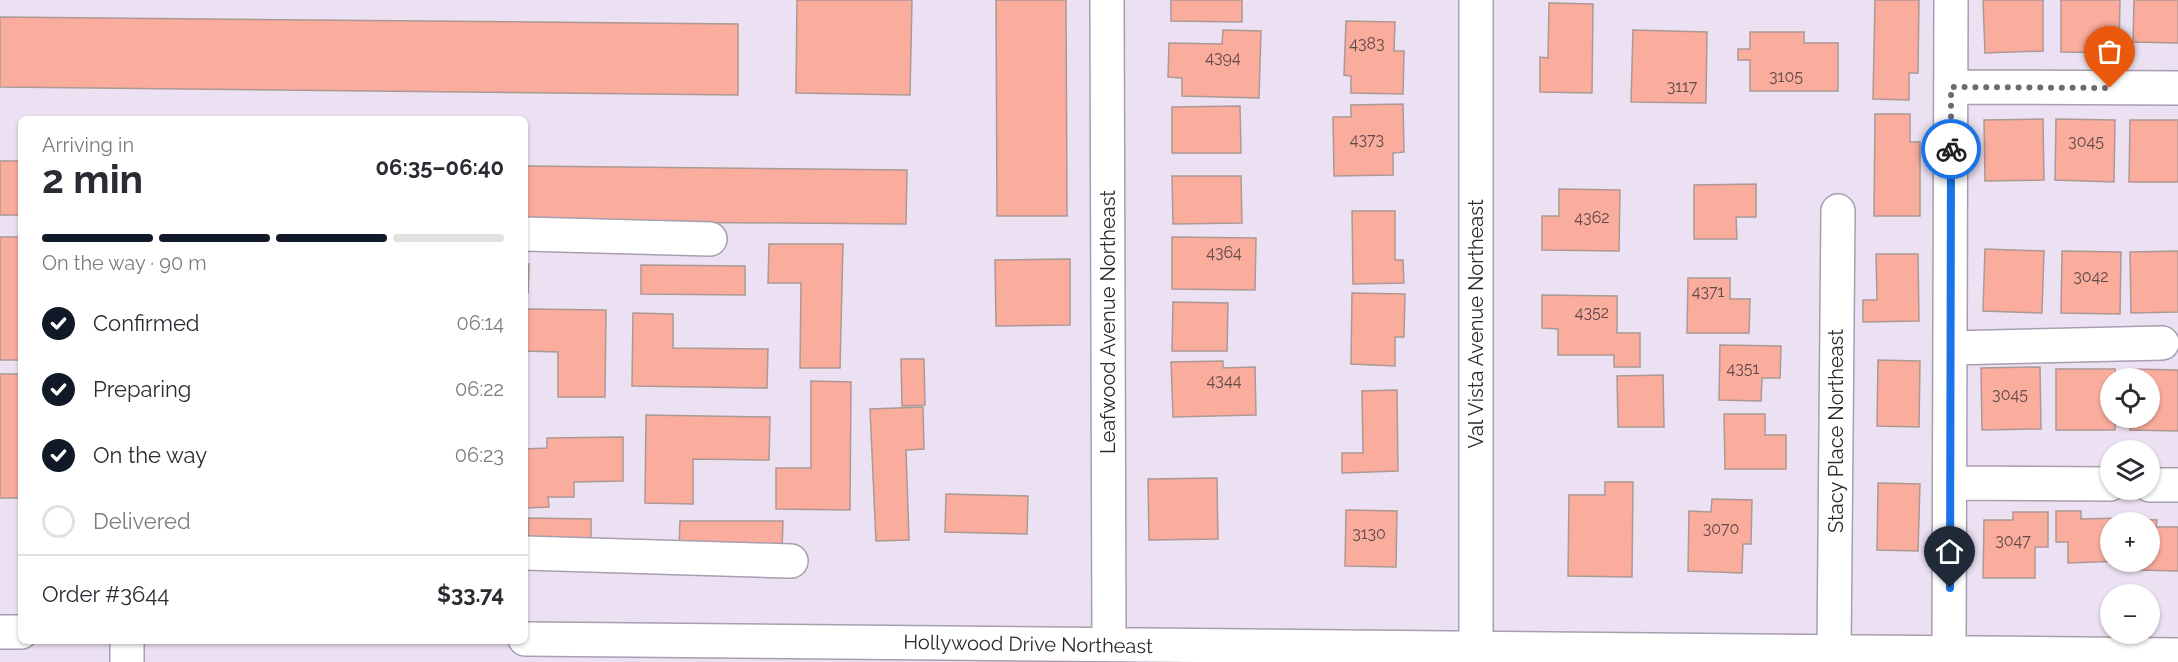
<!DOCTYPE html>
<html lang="en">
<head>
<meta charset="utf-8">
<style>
  :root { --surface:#fff; --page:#f2f2f3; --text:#2b2b33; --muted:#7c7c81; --line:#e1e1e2; --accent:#111827 }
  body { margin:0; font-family:Raleway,sans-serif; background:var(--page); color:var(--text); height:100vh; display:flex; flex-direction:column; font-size:22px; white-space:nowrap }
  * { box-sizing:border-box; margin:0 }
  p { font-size:20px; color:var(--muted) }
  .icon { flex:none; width:33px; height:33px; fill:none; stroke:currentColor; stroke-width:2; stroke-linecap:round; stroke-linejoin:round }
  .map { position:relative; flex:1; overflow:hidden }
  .panel { position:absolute; left:18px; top:116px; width:510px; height:528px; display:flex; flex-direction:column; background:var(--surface); border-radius:9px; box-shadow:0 2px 4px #0004 }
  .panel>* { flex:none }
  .tools { position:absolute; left:2100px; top:368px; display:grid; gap:12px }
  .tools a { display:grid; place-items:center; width:60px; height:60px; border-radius:50%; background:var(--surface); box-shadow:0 2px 4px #0004; font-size:30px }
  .pin { position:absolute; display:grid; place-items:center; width:51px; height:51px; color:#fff; margin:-62px -26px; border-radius:50% 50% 50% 0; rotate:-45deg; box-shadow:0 0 6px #0007 }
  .pin .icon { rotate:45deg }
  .courier { position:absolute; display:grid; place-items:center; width:60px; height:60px; margin:-30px; border:4px solid #1a73e8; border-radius:50%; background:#fff; color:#222; box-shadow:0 2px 8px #0007 }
  .summary em { font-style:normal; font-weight:700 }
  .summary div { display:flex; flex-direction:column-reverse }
  .summary { display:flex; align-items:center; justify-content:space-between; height:102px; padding:0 24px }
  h1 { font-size:39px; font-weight:700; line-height:45px }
  .bar { display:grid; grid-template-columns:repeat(4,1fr); gap:9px 6px; align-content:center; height:72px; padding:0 24px }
  .bar i { height:8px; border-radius:4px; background:var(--line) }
  .bar .current { background:var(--accent) }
  .bar p { grid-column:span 4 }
  .line { display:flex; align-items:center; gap:15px; padding:0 24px; border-top:2px solid var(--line) }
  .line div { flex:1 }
  ol { padding:0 24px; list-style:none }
  li { display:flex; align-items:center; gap:18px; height:66px }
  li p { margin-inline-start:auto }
  li .icon { padding:6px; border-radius:50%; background:var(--accent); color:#fff; stroke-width:4 }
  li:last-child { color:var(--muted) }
  li i { width:33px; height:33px; border:3px solid var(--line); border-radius:50% }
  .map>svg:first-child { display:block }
</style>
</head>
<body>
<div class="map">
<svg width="2178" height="662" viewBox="0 0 2178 662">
  <rect width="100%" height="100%" fill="#ebe1f2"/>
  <path fill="#faac9d" stroke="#ad9894" stroke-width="1.5" d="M 797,0 L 912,0 L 910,95 L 796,93 Z
    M 996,0 L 1066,0 L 1067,216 L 997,216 Z
    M 1171,0 L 1242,0 L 1242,22 L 1171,21 Z
    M 1875,0 L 1919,0 L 1918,73 L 1909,73 L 1909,100 L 1873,99 Z
    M 1983,0 L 2043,0 L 2043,51 L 1985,53 Z
    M 2061,0 L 2120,0 L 2119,53 L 2061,52 Z
    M 2134,0 L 2178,0 L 2178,43 L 2133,42 Z
    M 1549,3 L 1593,4 L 1592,93 L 1540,92 L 1540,57 L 1548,58 Z
    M 0,17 L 738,24 L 738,95 L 0,87 Z
    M 1346,21 L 1395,22 L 1394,51 L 1404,51 L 1403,94 L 1351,93 L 1351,76 L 1344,75 Z
    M 1223,30 L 1261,31 L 1259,98 L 1182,96 L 1182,78 L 1168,77 L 1169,43 L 1222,44 Z
    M 1633,30 L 1707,32 L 1706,103 L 1631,102 Z
    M 1750,32 L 1804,32 L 1804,43 L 1838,43 L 1838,91 L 1750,91 L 1750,60 L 1738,60 L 1738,49 L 1750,49 Z
    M 1403,104 L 1404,152 L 1393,153 L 1393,175 L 1334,176 L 1333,117 L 1351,117 L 1351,105 Z
    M 1240,106 L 1241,153 L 1172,153 L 1172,107 Z
    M 1875,114 L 1910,114 L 1910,142 L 1920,142 L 1920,216 L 1874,216 Z
    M 2043,119 L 2044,180 L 1985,181 L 1984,120 Z
    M 2056,119 L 2115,120 L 2114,182 L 2055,180 Z
    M 2130,120 L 2178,120 L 2178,182 L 2129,182 Z
    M 0,161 L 21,161 L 21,215 L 0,215 Z
    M 525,166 L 907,170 L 906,224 L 525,221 Z
    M 1172,176 L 1241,176 L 1242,223 L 1173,224 Z
    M 1756,184 L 1756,217 L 1736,217 L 1737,239 L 1694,239 L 1694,185 Z
    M 1559,189 L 1620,190 L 1619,251 L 1542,250 L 1542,216 L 1559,216 Z
    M 1352,211 L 1395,211 L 1395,260 L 1403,260 L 1404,283 L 1353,284 Z
    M 0,237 L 21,237 L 21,360 L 0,360 Z
    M 1172,237 L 1256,238 L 1255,290 L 1172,289 Z
    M 769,244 L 843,244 L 840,368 L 800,368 L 801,283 L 768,283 Z
    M 1985,249 L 2044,251 L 2042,313 L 1983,311 Z
    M 2062,251 L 2121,252 L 2120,314 L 2061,313 Z
    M 2178,251 L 2178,312 L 2131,313 L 2130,252 Z
    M 1876,254 L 1918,254 L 1919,321 L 1863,322 L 1863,300 L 1877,300 Z
    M 1070,259 L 1070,325 L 996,326 L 995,260 Z
    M 525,264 L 529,264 L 528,293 L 525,293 Z
    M 641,265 L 745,266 L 745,295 L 641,294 Z
    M 1688,278 L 1730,278 L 1730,299 L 1750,299 L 1749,333 L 1687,333 Z
    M 1352,293 L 1405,294 L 1404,337 L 1395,337 L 1395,366 L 1351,364 Z
    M 1542,295 L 1617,296 L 1617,333 L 1640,333 L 1640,367 L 1614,367 L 1614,355 L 1558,355 L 1558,329 L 1542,328 Z
    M 1173,302 L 1228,303 L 1227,351 L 1172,351 Z
    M 525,309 L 606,310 L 605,397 L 558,397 L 558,352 L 525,351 Z
    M 633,313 L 673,314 L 673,348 L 768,349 L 767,388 L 632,386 Z
    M 1720,345 L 1781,346 L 1780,378 L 1762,378 L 1761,401 L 1719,400 Z
    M 901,359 L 924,359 L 925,405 L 902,406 Z
    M 1878,360 L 1920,361 L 1919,427 L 1877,426 Z
    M 1223,361 L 1223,368 L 1255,367 L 1256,415 L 1173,417 L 1171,362 Z
    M 2040,367 L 2041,429 L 1982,430 L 1981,368 Z
    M 2056,369 L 2115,369 L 2115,378 L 2110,378 L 2110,417 L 2115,417 L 2115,430 L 2056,430 Z
    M 2131,369 L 2178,370 L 2178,431 L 2130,430 L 2130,417 L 2150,417 L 2150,378 L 2131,378 Z
    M 0,374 L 21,374 L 21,498 L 0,498 Z
    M 1663,375 L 1664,427 L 1618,427 L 1617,376 Z
    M 811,381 L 851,382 L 850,510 L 776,509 L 776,468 L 811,468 Z
    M 1397,390 L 1398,471 L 1342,473 L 1342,453 L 1363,453 L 1362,391 Z
    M 923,407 L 924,449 L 906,450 L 909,540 L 876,541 L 870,409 Z
    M 1724,414 L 1765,414 L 1765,435 L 1786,435 L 1786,469 L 1725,469 Z
    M 646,415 L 770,417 L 769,460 L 693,459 L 693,504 L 645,503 Z
    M 623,437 L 623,481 L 574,482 L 574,497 L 548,497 L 549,507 L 525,508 L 525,449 L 547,448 L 547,438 Z
    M 1217,478 L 1218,539 L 1149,540 L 1148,479 Z
    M 1605,482 L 1633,482 L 1632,577 L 1568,576 L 1569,495 L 1605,495 Z
    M 1878,483 L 1920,484 L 1918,551 L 1877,550 Z
    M 946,494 L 1028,496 L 1027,534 L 945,532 Z
    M 1712,499 L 1752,500 L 1751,544 L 1743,544 L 1742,573 L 1688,571 L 1689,511 L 1711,512 Z
    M 1346,510 L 1397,511 L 1396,567 L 1345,566 Z
    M 2056,511 L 2081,511 L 2081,519 L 2122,518 L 2122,522 L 2110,522 L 2110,561 L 2123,561 L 2068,563 L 2068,542 L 2056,542 Z
    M 2013,512 L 2048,512 L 2048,547 L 2035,547 L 2035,578 L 1983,578 L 1984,520 L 2013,520 Z
    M 528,518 L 591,519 L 591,548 L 528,547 Z
    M 2130,519 L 2157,520 L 2156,527 L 2178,527 L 2178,571 L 2141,570 L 2141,561 L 2150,561 L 2150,522 L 2130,522 Z
    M 680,521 L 783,521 L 782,550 L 679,549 Z"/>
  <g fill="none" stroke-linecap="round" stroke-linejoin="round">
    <defs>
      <path id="minor" d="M 1107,0 L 1109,644
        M 1476,0 L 1476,648
        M 1951,87 L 2178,88
        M 525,234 L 710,239
        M 1950,348 L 2162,343
        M 1950,483 L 2110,484
        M 2150,485 L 2178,485
        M 525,553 L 791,561
        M 0,632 L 21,632
        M 525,639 L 2178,655
        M 127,640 L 127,662
        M 1834,651 L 1838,211
        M 1949,651 L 1951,0"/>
    </defs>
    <use href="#minor" stroke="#a79eae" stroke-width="36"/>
    <use href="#minor" stroke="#fff" stroke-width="33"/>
  </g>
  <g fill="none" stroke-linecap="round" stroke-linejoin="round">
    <path stroke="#706973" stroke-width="6" stroke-dasharray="0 10.8" d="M 1951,149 L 1951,87 L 2110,88"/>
    <path stroke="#1a73e8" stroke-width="8" d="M 1950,588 L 1951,149"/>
  </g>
  <g text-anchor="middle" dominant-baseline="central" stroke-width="6" stroke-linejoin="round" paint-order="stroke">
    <g font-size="16" fill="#604a4a">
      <text x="1367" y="43">4383</text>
      <text x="1223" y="57">4394</text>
      <text x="1786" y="76">3105</text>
      <text x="1682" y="86">3117</text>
      <text x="1367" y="139">4373</text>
      <text x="2086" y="141">3045</text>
      <text x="1592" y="217">4362</text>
      <text x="1224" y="252">4364</text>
      <text x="2091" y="276">3042</text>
      <text x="1708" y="291">4371</text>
      <text x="1592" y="312">4352</text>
      <text x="1743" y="368">4351</text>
      <text x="1224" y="380">4344</text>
      <text x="2010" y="394">3045</text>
      <text x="1721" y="528">3070</text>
      <text x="1369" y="533">3130</text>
      <text x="2013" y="540">3047</text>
    </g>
    <g font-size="20" fill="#2d292f" stroke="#fff">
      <text transform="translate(1108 322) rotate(-90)">Leafwood Avenue Northeast</text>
      <text transform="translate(1476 324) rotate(-90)">Val Vista Avenue Northeast</text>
      <text transform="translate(1836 431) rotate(-90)">Stacy Place Northeast</text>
      <text transform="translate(1028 644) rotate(1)">Hollywood Drive Northeast</text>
    </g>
  </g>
</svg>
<div class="tools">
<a><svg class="icon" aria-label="locate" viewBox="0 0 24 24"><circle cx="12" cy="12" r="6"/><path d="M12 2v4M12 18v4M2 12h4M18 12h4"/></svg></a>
<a><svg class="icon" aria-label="layers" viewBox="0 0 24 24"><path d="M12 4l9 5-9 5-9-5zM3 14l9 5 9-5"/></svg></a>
<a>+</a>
<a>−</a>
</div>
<div class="pin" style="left:2110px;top:88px;background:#ea580c"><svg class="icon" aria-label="bag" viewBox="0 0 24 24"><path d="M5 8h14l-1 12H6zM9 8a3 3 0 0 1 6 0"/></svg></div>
<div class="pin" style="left:1950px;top:588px;background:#1f2937"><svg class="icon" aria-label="home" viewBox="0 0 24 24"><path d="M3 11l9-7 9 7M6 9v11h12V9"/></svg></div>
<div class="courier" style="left:1951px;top:149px"><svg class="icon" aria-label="bike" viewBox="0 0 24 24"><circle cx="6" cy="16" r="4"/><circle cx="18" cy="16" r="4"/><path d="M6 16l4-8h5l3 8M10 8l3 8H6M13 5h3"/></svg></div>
<section class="panel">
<div class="summary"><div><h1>2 min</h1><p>Arriving in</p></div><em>06:35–06:40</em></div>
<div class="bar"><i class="current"></i><i class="current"></i><i class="current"></i><i></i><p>On the way · 90 m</p></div>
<ol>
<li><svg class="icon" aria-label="check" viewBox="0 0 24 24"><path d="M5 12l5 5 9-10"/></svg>Confirmed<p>06:14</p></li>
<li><svg class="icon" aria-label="check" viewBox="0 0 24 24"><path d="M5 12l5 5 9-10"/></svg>Preparing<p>06:22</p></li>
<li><svg class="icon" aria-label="check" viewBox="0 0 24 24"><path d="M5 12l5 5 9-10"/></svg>On the way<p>06:23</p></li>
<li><i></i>Delivered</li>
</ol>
<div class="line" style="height:78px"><div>Order #3644</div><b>$33.74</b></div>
</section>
</div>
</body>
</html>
